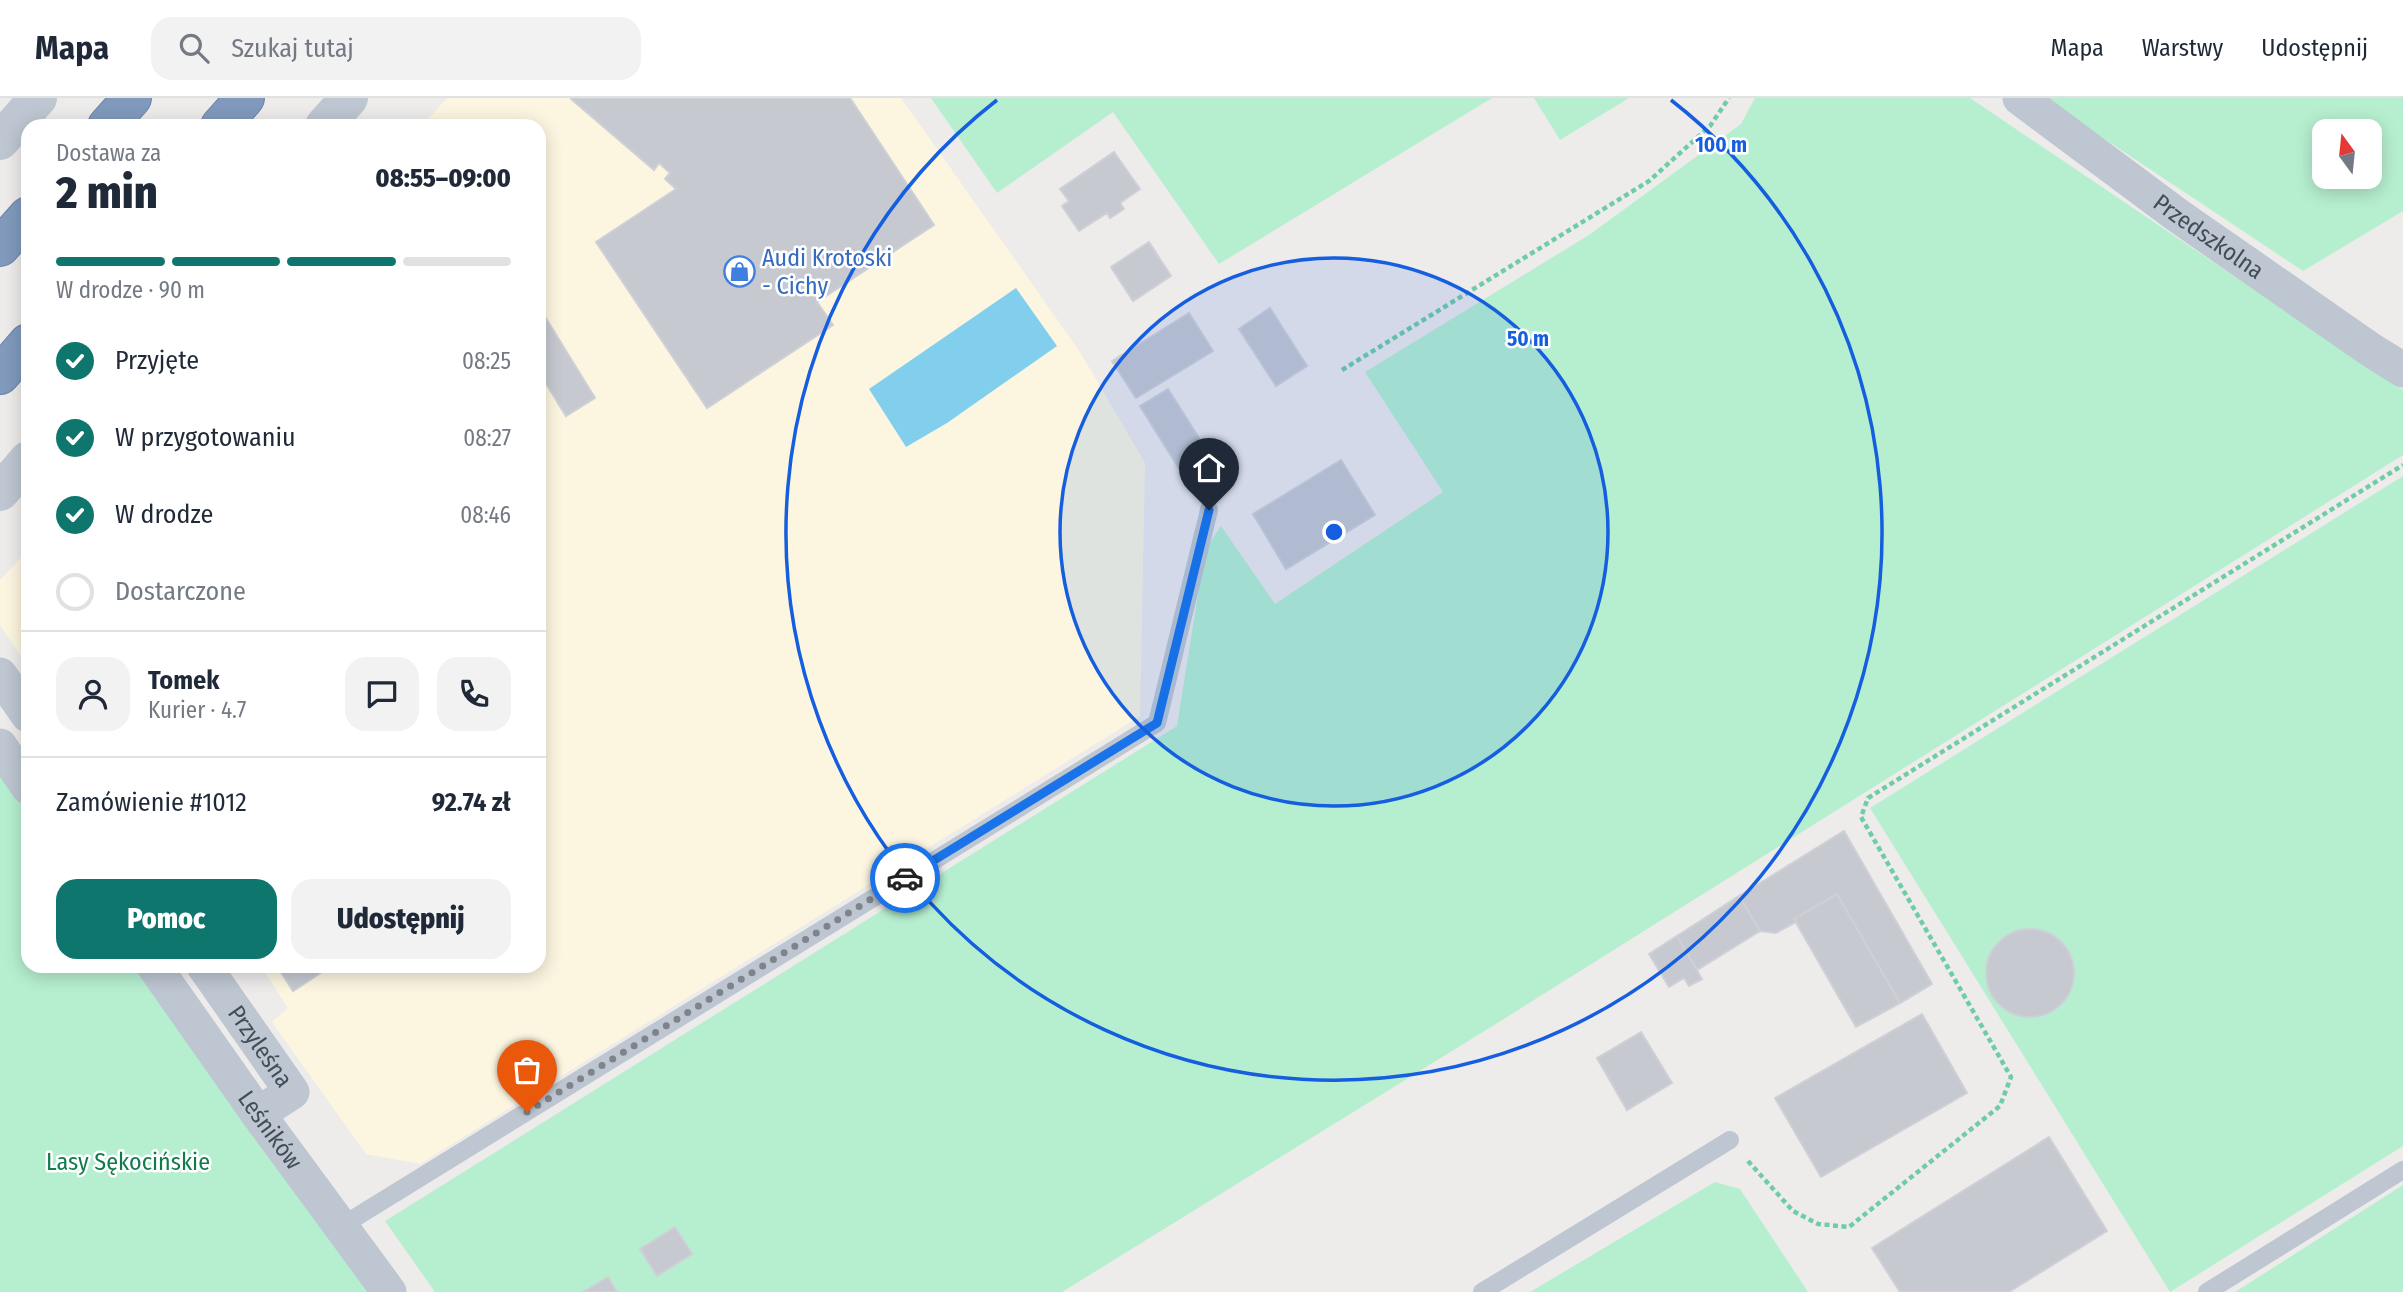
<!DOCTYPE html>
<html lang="pl">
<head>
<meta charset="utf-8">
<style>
  :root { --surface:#fff; --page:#f2f2f3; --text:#1f2937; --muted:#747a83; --line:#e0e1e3; --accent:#0f766e }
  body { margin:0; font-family:"Fira Sans Condensed",sans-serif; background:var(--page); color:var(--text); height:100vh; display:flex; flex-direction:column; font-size:26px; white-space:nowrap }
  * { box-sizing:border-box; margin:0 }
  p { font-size:23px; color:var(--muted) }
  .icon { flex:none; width:38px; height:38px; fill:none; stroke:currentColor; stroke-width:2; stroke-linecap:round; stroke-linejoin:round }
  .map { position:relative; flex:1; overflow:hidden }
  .side { position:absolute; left:21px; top:21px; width:525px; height:854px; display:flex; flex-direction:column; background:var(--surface); border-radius:21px; box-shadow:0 4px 18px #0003 }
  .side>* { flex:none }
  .needle { width:46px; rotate:345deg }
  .tools { position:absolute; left:2312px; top:21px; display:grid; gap:14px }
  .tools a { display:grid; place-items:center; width:70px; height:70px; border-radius:14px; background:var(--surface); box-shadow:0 4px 18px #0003; font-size:35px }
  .pin { position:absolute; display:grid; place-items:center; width:60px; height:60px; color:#fff; margin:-72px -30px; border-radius:50% 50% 50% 0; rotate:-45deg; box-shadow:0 0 7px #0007 }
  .pin .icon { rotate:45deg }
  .courier { position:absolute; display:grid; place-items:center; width:70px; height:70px; margin:-35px; border:5px solid #1a73e8; border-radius:50%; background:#fff; color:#222; box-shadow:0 2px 9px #0007 }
  .summary em { font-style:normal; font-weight:800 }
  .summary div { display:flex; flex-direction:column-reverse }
  .summary { display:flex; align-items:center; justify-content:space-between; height:119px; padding:0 35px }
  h1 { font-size:46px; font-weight:800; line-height:52px }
  .bar { display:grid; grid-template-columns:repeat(4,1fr); gap:10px 7px; align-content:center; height:84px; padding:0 35px }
  .bar i { height:9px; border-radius:5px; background:var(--line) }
  .bar .on { background:var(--accent) }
  .bar p { grid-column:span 4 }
  .line { display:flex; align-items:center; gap:18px; padding:0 35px; border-top:2px solid var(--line) }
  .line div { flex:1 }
  .round { display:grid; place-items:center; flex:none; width:74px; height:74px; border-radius:21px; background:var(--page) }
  ol { padding:0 35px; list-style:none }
  li { display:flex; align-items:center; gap:21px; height:77px }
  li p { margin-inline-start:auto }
  li .icon { padding:7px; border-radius:50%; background:var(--accent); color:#fff; stroke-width:4 }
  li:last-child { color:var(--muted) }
  li i { width:38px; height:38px; border:4px solid var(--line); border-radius:50% }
  .action { display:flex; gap:14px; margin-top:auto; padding:14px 35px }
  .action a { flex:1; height:80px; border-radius:21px; background:var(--accent); color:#fff; font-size:28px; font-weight:800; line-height:80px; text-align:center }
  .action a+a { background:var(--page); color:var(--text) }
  header { display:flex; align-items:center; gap:42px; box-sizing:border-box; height:98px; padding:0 35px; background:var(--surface); border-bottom:2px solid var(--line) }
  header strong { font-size:33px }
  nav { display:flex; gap:38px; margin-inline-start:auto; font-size:24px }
  .search { width:490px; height:63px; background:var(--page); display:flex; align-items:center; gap:18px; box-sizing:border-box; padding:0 24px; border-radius:21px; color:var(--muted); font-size:26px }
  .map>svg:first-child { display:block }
</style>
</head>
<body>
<header>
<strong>Mapa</strong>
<div class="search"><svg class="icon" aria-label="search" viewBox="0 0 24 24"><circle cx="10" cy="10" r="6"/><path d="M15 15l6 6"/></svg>Szukaj tutaj</div>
<nav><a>Mapa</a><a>Warstwy</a><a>Udostępnij</a></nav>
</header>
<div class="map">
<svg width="2403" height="1194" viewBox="0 0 2403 1194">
  <rect width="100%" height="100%" fill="#eeebeb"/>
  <path fill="#fcf6e1" d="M 447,0 L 901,0 L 1080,254 L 1145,365 L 1140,618 L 420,1066 L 366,1056 L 272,924 L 288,910 L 261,868 L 539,868 L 539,28 L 422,28 Z
    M 28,452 L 28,569 L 0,527 L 0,482 Z"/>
  <path fill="#b6efd0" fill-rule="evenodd" d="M 931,0 L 1492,0 L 1219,166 L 1113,14 L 997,95 Z
    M 1534,0 L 1629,0 L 1560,42 Z
    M 1755,0 L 1970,0 L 2403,292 L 2403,357 L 1499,924 L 1062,1194 L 435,1194 L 385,1123 L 1177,628 L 1205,452 L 1221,428 L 1275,506 L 1443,394 L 1365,274 L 1589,137 L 1741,26 Z
    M 2049,0 L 2403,0 L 2403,113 L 2303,173 L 2076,22 ZM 2324,33 L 2370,33 L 2370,79 L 2324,79 Z
    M 2403,378 L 2403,1048 L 2170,1194 L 1870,710 Z
    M 0,670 L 28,709 L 28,868 L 144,868 L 380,1194 L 0,1194 Z
    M 1715,1084 L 1740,1091 L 1808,1194 L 1530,1194 Z
    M 2403,1087 L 2403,1194 L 2235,1194 Z"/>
  <path fill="#81cfed" d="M 1016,190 L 1057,248 L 947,325 L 906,349 L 869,291 Z"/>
  <path fill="#c7c9d1" stroke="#cfd0d7" stroke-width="2" d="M 572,0 L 850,0 L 934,127 L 817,204 L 833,227 L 707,310 L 596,144 L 676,91 L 665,81 L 670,75 L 659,65 L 654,72 L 571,1 Z
    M 1114,54 L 1140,91 L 1120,105 L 1124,111 L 1110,120 L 1107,115 L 1079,133 L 1062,108 L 1069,103 L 1060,91 Z
    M 1149,144 L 1171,178 L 1133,203 L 1111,169 Z
    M 539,209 L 595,300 L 566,318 L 539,274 Z
    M 1270,210 L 1307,268 L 1276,288 L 1239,231 Z
    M 1189,215 L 1213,253 L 1136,300 L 1112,263 Z
    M 1168,291 L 1223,378 L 1195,396 L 1140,308 Z
    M 1341,362 L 1375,417 L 1286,471 L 1253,416 Z
    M 1844,733 L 1932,886 L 1900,905 L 1837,796 L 1794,821 L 1796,824 L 1776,835 L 1760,833 L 1739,798 Z
    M 1837,796 L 1900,905 L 1856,929 L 1794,821 Z
    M 1739,798 L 1760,833 L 1697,872 L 1677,838 Z
    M1986 875a44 44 0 1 1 88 0a44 44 0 1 1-88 0Z
    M 1677,838 L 1702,881 L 1689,888 L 1684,880 L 1669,889 L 1649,856 Z
    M 277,868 L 331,868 L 293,893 Z
    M 1922,916 L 1967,995 L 1821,1079 L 1775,1000 Z
    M 1641,934 L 1672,985 L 1627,1012 L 1597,960 Z
    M 2049,1039 L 2107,1133 L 2009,1194 L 1900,1194 L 1872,1150 Z
    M 675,1129 L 692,1156 L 657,1178 L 640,1151 Z
    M 608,1179 L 617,1194 L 583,1194 Z"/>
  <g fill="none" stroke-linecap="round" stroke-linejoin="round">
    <defs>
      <path id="motorway" d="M 107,28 L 132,0
        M 220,28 L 245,0
        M 0,149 L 28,118
        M 0,277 L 28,245"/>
    </defs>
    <use href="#motorway" stroke="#6c84a8" stroke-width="40"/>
    <path stroke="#6ecda5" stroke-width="4.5" stroke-dasharray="5 3.5" stroke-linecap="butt" d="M 1342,272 L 1649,83 L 1710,28 L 1729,0
      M 1748,1063 L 1793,1113 L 1818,1126 L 1849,1129 L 2000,1008 L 2011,979 L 1861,719 L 1868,700 L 2403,367"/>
    <path stroke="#bdc6d1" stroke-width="18" d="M 340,1129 L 1157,625 L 1209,412
      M 1482,1194 L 1730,1042
      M 2207,1194 L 2403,1072"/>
    <g stroke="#bdc6d1" stroke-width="35">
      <path id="s1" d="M 2020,0 L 2177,117 L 2371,252 L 2403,272"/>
      <path d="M 0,577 L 28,617"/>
      <path d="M 0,648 L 28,689"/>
      <path id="s2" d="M 154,868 L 258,1016 L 389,1194"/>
      <path id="s3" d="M 204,868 L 292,994 L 258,1016"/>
    </g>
    <path stroke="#bdc6d1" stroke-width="38" d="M 324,28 L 349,0
      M 0,43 L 38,0
      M 0,394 L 28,362"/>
    <use href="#motorway" stroke="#8099bc" stroke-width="38"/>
  </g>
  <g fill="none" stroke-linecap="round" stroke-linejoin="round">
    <path stroke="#7f848c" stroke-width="7" stroke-dasharray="0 12.6" d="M 527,1014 L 905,780"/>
    <path stroke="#1a73e8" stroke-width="9" d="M 905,780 L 1157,625 L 1209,412"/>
  </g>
  <circle cx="1334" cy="434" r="274" fill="#145edf" fill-opacity=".12"/>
  <g fill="none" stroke="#145edf" stroke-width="3.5">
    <circle cx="1334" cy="434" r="274"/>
    <path d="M1671 2A548 548 0 1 1 997 2"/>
  </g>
  <defs>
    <symbol id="shop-ring" viewBox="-11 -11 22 22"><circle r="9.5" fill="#fff" stroke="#3f7fe0" stroke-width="1.5"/><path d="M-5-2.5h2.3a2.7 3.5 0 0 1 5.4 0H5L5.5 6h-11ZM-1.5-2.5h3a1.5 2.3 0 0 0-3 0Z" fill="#3f7fe0"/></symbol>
  </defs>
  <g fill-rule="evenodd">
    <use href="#shop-ring" x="722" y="156" width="35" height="35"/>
  </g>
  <g text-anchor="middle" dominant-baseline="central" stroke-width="5" stroke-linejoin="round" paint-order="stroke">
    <g font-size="24" fill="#434d59" stroke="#fff">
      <text stroke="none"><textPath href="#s1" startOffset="234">Przedszkolna</textPath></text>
      <text stroke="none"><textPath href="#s3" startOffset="98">Przyleśna</textPath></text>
      <text stroke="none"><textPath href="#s2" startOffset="201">Leśników</textPath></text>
    </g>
    <g font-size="24" fill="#366cbe" stroke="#fff" text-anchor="start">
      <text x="762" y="160">Audi Krotoski<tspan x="762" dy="28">- Cichy</tspan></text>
    </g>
    <g font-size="24" fill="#137a4e" stroke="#fff">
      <text x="128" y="1064">Lasy Sękocińskie</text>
    </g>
  </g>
  <circle cx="1334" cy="434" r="10" fill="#145edf" stroke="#fff" stroke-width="3.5"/>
  <g font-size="21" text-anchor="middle" font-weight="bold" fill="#145edf" stroke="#fff" stroke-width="5" stroke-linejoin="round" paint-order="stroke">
    <text x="1721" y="54">100 m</text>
    <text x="1528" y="248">50 m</text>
  </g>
</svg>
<div class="tools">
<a><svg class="needle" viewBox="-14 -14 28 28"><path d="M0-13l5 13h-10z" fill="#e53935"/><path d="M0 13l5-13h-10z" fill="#747a83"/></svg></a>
</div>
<div class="pin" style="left:527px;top:1014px;background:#ea580c"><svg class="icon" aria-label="bag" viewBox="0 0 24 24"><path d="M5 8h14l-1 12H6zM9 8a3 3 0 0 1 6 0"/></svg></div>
<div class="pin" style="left:1209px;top:412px;background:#1f2937"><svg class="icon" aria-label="home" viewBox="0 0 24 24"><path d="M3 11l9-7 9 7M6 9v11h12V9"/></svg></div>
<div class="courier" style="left:905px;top:780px"><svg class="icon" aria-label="car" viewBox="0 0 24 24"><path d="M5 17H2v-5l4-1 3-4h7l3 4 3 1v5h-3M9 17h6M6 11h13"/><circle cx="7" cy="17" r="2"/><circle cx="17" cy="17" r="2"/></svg></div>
<section class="side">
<div class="summary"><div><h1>2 min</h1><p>Dostawa za</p></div><em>08:55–09:00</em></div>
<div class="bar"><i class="on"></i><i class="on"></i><i class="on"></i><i></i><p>W drodze · 90 m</p></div>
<ol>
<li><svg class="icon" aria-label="check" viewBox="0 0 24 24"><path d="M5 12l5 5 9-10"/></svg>Przyjęte<p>08:25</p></li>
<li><svg class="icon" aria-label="check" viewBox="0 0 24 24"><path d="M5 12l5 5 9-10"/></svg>W przygotowaniu<p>08:27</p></li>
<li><svg class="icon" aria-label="check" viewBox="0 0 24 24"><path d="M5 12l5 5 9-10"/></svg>W drodze<p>08:46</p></li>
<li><i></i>Dostarczone</li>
</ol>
<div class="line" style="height:126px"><a class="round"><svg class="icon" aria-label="person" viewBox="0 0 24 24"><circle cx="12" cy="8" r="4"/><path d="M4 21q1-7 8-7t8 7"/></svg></a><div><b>Tomek</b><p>Kurier · 4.7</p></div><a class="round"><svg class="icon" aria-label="chat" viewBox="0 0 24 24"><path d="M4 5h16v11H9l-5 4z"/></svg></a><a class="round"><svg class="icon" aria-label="phone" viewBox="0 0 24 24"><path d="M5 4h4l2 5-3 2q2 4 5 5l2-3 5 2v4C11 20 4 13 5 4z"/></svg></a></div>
<div class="line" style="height:91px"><div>Zamówienie #1012</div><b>92.74 zł</b></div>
<div class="action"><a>Pomoc</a><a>Udostępnij</a></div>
</section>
</div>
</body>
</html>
